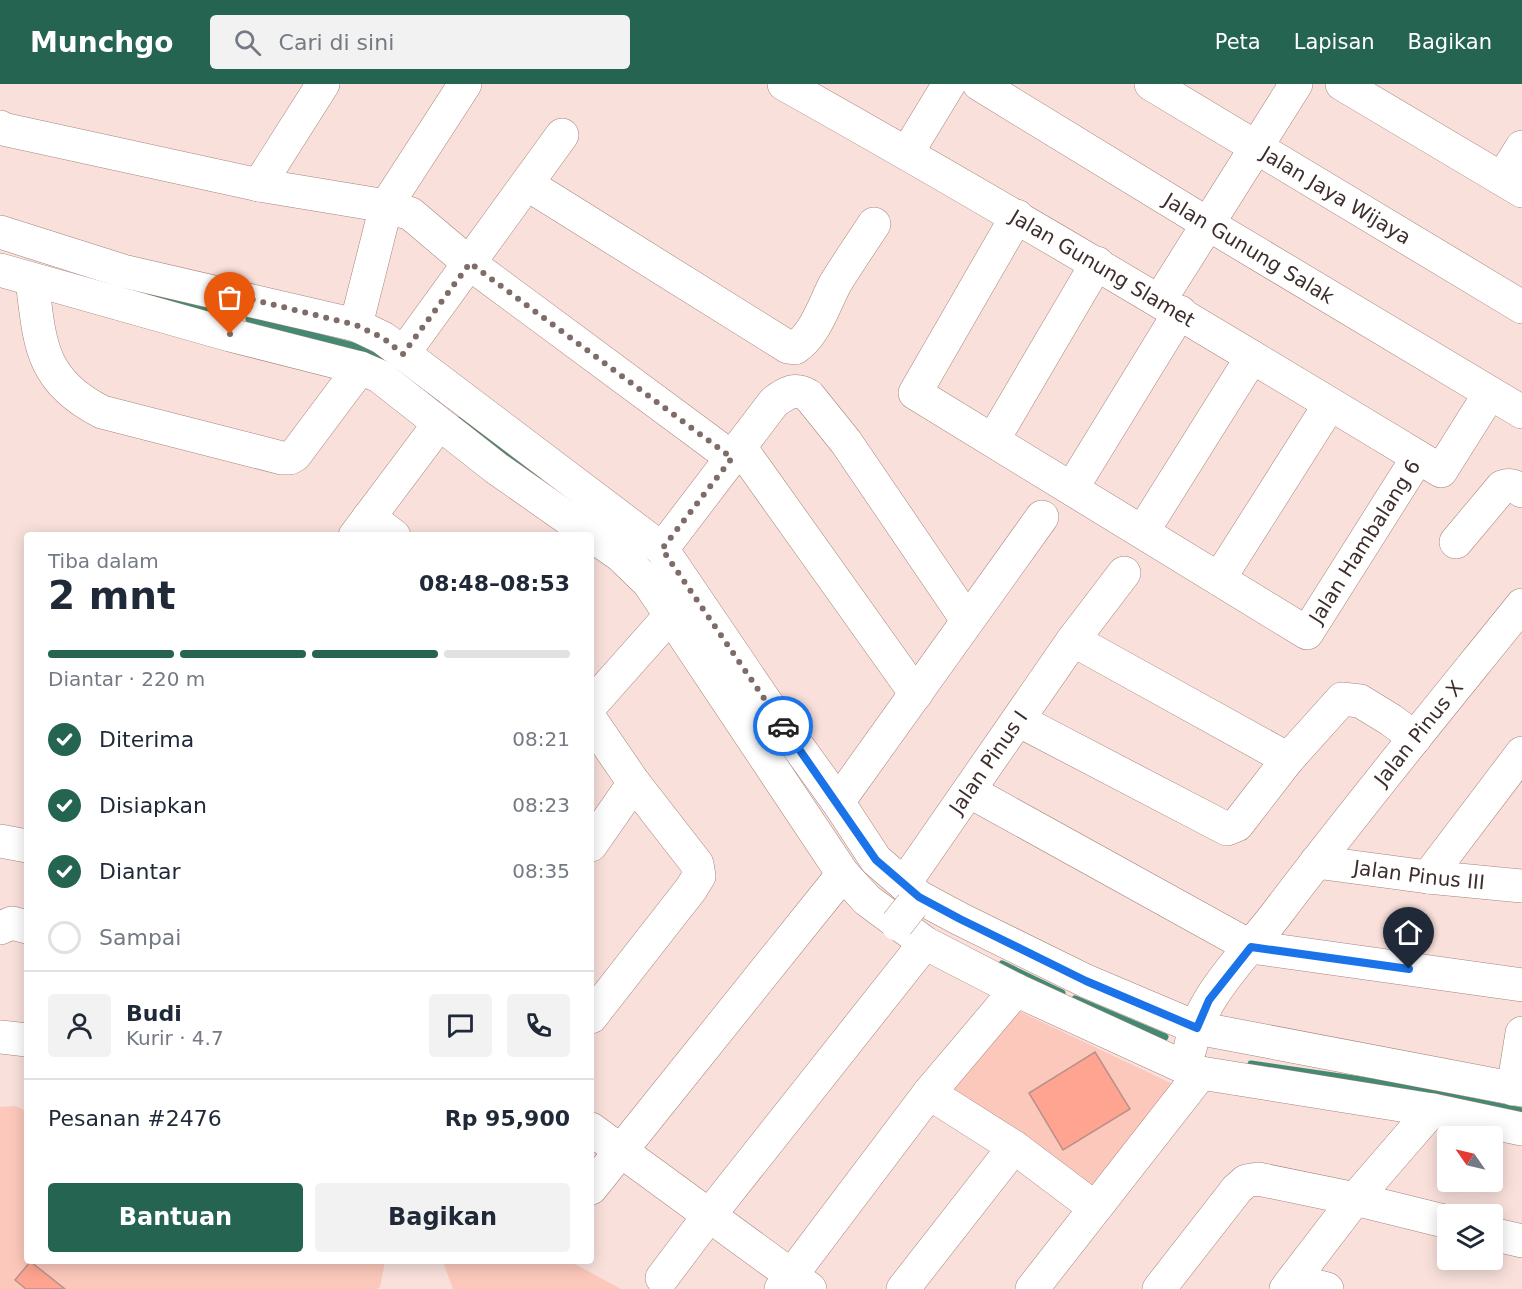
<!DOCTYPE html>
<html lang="id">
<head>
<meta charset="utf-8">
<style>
  :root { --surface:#fff; --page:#f2f2f3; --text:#1f2937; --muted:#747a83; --line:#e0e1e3; --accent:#256451 }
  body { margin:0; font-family:"DejaVu Sans",sans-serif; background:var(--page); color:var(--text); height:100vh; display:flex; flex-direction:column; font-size:22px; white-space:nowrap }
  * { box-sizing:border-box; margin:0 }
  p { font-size:20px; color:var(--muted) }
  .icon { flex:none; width:33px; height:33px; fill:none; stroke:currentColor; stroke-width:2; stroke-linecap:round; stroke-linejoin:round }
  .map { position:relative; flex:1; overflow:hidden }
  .sheet { position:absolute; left:24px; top:448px; width:570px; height:732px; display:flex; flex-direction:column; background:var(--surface); border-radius:6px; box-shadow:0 3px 15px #0003 }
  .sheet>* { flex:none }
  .needle { width:39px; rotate:304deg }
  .controls { position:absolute; left:1437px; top:1042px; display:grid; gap:12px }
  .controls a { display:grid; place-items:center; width:66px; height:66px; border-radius:6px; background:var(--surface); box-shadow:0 3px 15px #0003; font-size:30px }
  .pin { position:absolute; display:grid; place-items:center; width:51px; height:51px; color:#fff; margin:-62px -26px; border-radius:50% 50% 50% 0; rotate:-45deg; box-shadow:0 0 6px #0007 }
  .pin .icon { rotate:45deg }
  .courier { position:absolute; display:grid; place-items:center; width:60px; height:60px; margin:-30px; border:4px solid #1a73e8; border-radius:50%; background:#fff; color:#222; box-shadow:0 2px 8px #0007 }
  .overview em { font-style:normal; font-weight:800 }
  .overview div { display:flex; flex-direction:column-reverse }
  .overview { display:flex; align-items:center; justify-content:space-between; height:102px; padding:0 24px }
  h1 { font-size:39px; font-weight:800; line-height:45px }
  .bar { display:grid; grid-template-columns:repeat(4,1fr); gap:9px 6px; align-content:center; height:72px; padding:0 24px }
  .bar i { height:8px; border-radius:4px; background:var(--line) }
  .bar .on { background:var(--accent) }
  .bar p { grid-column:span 4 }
  .line { display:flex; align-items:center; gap:15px; padding:0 24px; border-top:2px solid var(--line) }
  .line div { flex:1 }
  .round { display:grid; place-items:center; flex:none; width:63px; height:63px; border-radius:6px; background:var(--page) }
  ol { padding:0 24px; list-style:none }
  li { display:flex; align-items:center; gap:18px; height:66px }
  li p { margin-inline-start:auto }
  li .icon { padding:6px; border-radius:50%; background:var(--accent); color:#fff; stroke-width:4 }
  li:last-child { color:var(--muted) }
  li i { width:33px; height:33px; border:3px solid var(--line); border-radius:50% }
  .cta { display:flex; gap:12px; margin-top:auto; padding:12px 24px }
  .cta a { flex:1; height:69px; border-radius:6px; background:var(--accent); color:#fff; font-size:24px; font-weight:800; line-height:69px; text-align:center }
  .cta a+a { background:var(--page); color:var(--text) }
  header { display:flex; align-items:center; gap:36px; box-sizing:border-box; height:84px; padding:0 30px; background:var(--accent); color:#fff }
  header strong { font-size:28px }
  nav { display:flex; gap:33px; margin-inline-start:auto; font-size:21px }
  .search { width:420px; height:54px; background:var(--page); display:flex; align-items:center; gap:15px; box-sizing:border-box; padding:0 21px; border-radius:6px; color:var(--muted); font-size:22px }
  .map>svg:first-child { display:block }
</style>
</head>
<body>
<header>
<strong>Munchgo</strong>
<div class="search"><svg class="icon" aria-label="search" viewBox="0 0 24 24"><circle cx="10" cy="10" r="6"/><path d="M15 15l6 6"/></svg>Cari di sini</div>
<nav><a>Peta</a><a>Lapisan</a><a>Bagikan</a></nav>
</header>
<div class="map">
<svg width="1522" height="1205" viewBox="0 0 1522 1205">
  <rect width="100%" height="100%" fill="#f9e0db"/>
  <path fill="#fcc8bc" d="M 1008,922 L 1173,1000 L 1093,1110 L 940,1007 Z
    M 16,1022 L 27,1028 L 27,1178 L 385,1178 L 380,1203 L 377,1205 L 0,1205 L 0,1023 Z
    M 443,1178 L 571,1178 L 621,1205 L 453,1205 Z"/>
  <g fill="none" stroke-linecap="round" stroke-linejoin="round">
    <path stroke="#428a72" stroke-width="7" d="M 151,210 L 210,225
      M 249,235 L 357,263 L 372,269 L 387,279
      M 413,298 L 438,316
      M 461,335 L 538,393
      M 1002,880 L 1062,909
      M 1075,915 L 1165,953
      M 1251,980 L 1382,999 L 1522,1027"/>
  </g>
  <path fill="#fea490" stroke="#b8928a" stroke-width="1.5" d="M 1095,968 L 1130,1025 L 1063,1066 L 1029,1009 Z
    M 30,1178 L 31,1178 L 65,1205 L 26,1205 L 15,1196 Z"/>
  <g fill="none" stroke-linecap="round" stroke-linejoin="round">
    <defs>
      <g id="minor">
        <path d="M 465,0 L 386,122 L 411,130 L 469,179 L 731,373"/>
        <path id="s1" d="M 784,0 C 998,120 1208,246 1418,373"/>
        <path id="s2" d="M 979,0 L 1208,140 L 1522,328"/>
        <path id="s3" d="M 1151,0 L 1522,223"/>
        <path d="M 1342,0 L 1522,107"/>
        <path d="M 0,43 L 3,45 L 259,101 L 386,122 L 356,241"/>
        <path d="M 907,69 L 949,0"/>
        <path d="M 1502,95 L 1522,63"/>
        <path d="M 527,100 L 788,263 L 795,264 C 815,251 824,221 835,200 C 847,180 861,160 874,140"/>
        <path d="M 259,101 L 323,0"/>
        <path id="s4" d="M 1017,132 L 915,309 L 1307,549 L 1418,373 L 1441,387 L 1490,309"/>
        <path d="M 0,148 L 123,187 L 356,241 L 383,254 L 662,465 L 765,617 L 838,718 L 876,776 L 919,813 L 960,835 L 1086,897 L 1197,944 L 1522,1006"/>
        <path d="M 0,186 L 230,251 L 360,284 L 379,292 L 496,384 L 620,471 L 649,499 L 843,790 L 867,816 L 925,859 L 1016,906 L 1186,984 L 1201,989 L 1432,1026 L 1522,1045"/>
        <path d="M 32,196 C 40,258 39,296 102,328 L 282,374 L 290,374 L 295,371 L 360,284"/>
        <path d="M 1160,216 L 1296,0"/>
        <path d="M 403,270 L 562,51"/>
        <path d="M 993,356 L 1097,179"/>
        <path d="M 740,363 L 916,610"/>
        <path d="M 1072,404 L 1180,228"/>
        <path d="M 369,433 L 394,452"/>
        <path d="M 1143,447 L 1252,273"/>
        <path d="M 355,452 L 439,340"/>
        <path d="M 1456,458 L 1502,403 C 1510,400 1515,402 1522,407"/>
        <path d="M 662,465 L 774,318 C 786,309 795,303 809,312 L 846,358 L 967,536"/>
        <path d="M 1219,495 L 1330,320"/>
        <path d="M 1073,556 L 1288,675"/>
        <path d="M 591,621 L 670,532"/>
        <path d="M 591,636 L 634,699 L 697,780 L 699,792 L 691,805 L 591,933"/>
        <path d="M 1018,636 L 1227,745 L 1237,741 L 1288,675 L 1342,615 L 1360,617 L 1391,636 L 1415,654"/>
        <path d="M 969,707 L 1251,863 L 1522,901"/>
        <path d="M 838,718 L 1042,433"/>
        <path d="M 0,757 L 27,762"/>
        <path d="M 591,761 L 634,699"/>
        <path id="s5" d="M 1316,778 L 1428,793 L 1522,802"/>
        <path d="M 1428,793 L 1522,669"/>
        <path id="s6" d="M 904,800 L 1073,556 L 1124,489"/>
        <path d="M 0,844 L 12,839 L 27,843"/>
        <path d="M 0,953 L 27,956"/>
        <path id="s7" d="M 1190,965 C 1200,913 1244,872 1275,832 C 1355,726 1439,624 1522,521"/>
        <path d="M 1513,1005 L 1522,949"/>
        <path d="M 929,1009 L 1014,1063 L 1095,1124"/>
        <path d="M 591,1045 L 810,1205"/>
        <path d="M 591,1104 L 843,790"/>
        <path d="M 1492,1150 L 1522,1157"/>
        <path d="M 662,1194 L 708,1133 L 925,859"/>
        <path d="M 1293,1196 L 1327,1205"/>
        <path d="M 781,1205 L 929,1009 L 1016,906"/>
        <path d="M 903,1205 L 1014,1063"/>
        <path d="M 1032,1205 L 1201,989"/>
        <path d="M 1159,1205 L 1237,1105 L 1246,1097 L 1258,1095 L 1355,1115 L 1448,1138"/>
        <path d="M 1286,1205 L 1355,1115 L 1432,1026"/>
      </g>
    </defs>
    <use href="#minor" stroke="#a8837a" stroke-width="34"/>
    <use href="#minor" stroke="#fff" stroke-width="33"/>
    <defs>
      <path id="minor-bridge" d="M 897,840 L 912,821"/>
    </defs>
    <use href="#minor-bridge" stroke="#a8837a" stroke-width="34" stroke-linecap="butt"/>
    <use href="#minor-bridge" stroke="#fff" stroke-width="33"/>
  </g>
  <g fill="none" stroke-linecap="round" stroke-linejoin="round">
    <path stroke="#7f6c69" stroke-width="6" stroke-dasharray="0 10.8" d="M 230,250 L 238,212 L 356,241 L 383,254 L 403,270 L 470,179 L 732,374 L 662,465 L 783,642"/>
    <path stroke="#1a73e8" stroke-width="8" d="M 783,642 L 876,776 L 919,813 L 960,835 L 1086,897 L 1197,944 L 1209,916 L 1251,863 L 1409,885"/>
  </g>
  <g text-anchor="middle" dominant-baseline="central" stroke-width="4.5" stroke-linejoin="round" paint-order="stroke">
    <g font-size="20" fill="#3e2e2b" stroke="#f9e0db">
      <text stroke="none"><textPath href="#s3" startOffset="216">Jalan Jaya Wijaya</textPath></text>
      <text stroke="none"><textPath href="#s2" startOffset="316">Jalan Gunung Salak</textPath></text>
      <text stroke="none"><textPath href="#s1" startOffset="368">Jalan Gunung Slamet</textPath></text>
      <text stroke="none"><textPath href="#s4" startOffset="772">Jalan Hambalang 6</textPath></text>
      <text stroke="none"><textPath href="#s7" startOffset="392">Jalan Pinus X</textPath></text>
      <text stroke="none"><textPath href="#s6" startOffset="148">Jalan Pinus I</textPath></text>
      <text stroke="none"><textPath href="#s5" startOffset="104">Jalan Pinus III</textPath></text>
    </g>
  </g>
</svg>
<div class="controls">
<a><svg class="needle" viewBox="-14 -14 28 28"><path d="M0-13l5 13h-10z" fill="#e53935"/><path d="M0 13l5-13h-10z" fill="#747a83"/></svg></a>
<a><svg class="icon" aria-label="layers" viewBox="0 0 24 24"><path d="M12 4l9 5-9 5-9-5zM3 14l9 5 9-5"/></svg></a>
</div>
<div class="pin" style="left:230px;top:250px;background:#ea580c"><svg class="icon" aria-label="bag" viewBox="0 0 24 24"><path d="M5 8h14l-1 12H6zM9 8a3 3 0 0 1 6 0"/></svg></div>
<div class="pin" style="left:1409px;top:885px;background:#1f2937"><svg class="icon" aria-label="home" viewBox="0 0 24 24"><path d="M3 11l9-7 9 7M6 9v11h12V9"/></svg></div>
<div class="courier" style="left:783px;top:642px"><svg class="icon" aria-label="car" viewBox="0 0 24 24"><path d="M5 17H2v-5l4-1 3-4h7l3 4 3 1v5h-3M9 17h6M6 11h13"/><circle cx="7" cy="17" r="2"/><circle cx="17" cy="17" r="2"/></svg></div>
<section class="sheet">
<div class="overview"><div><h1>2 mnt</h1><p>Tiba dalam</p></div><em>08:48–08:53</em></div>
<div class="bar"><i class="on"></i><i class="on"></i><i class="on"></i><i></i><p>Diantar · 220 m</p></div>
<ol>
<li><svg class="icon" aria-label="check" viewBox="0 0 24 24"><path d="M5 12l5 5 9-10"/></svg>Diterima<p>08:21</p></li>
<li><svg class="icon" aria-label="check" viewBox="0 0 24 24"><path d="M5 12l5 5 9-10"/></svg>Disiapkan<p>08:23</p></li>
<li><svg class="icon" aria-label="check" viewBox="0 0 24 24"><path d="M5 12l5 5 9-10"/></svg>Diantar<p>08:35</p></li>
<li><i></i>Sampai</li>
</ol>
<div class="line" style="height:108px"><a class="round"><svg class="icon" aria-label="person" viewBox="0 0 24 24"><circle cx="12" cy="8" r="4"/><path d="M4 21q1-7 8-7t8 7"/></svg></a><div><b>Budi</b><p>Kurir · 4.7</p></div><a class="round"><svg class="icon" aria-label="chat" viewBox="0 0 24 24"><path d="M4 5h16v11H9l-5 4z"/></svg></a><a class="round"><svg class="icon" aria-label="phone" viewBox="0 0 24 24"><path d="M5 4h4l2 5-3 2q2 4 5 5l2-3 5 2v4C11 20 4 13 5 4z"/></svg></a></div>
<div class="line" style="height:78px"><div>Pesanan #2476</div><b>Rp 95,900</b></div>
<div class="cta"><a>Bantuan</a><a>Bagikan</a></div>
</section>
</div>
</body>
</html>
